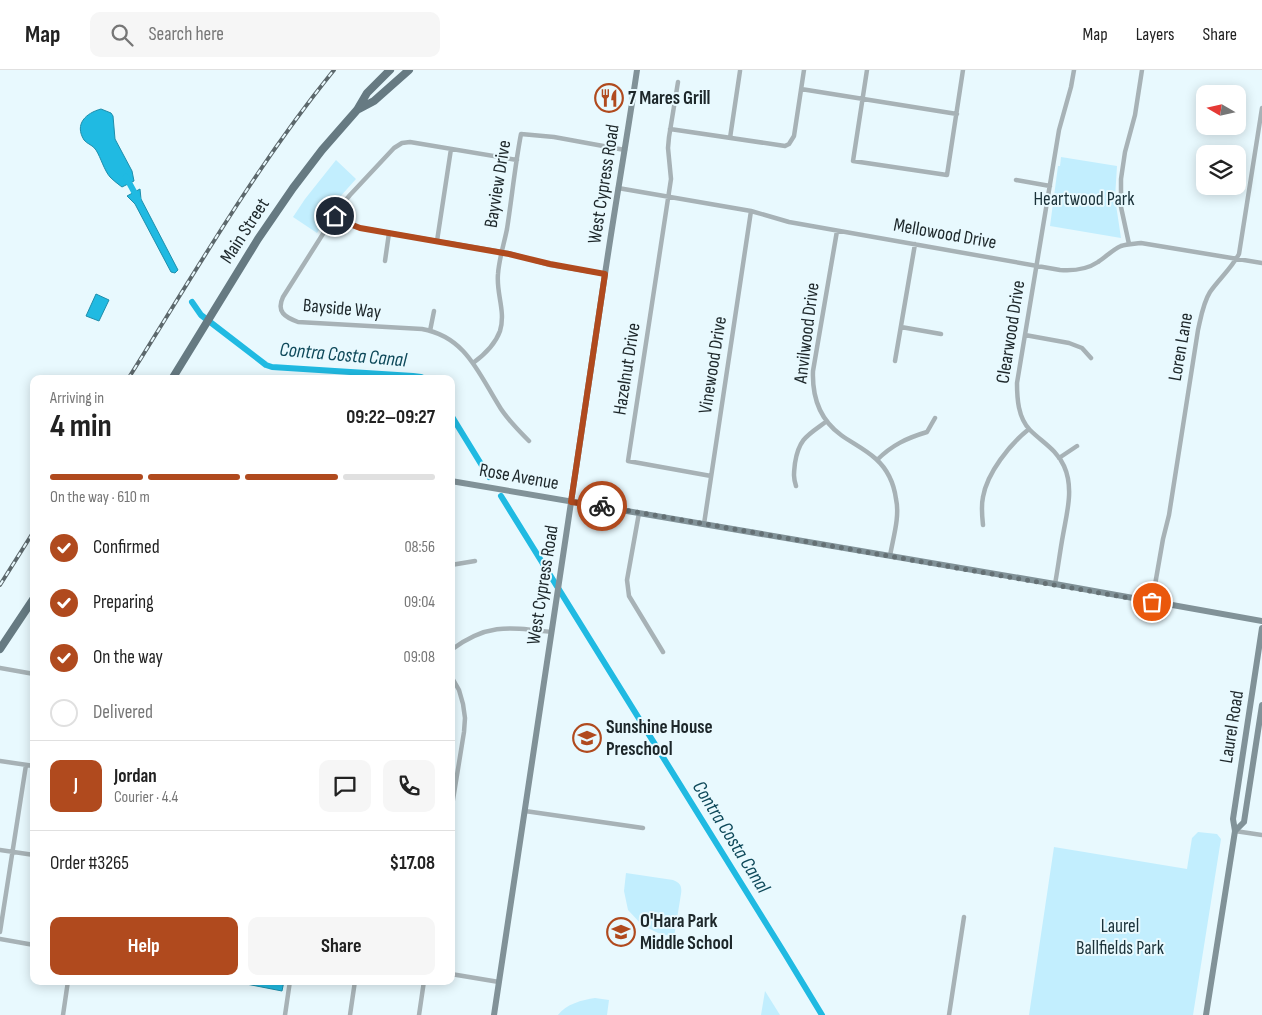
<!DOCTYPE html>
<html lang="en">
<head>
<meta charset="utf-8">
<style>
  :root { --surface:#fff; --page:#f6f6f6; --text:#222; --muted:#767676; --line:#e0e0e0; --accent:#b04a1e }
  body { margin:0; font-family:"Sofia Sans Condensed",sans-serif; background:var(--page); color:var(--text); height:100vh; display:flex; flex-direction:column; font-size:19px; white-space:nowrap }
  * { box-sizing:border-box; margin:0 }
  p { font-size:16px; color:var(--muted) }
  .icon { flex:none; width:28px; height:28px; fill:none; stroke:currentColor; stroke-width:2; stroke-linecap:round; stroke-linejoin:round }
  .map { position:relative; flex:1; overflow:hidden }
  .details { position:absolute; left:30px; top:305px; width:425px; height:610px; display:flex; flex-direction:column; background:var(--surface); border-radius:10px; box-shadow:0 2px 12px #0003 }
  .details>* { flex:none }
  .needle { width:32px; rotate:279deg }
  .fabs { position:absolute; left:1196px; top:15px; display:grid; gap:10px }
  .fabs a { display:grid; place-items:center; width:50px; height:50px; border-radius:10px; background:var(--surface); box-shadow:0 2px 12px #0003; font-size:25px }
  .pin { position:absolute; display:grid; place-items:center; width:42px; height:42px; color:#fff; margin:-21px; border:2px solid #fff; border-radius:50%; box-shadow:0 1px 5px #0007 }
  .courier { position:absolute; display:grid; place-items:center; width:50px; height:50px; margin:-25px; border:4px solid #b04a1e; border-radius:50%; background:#fff; color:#222; box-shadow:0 1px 6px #0007 }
  .headline em { font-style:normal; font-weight:700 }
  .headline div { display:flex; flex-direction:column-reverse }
  .headline { display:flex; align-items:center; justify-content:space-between; height:85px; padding:0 20px }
  h1 { font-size:32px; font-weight:700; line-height:38px }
  .bar { display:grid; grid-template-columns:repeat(4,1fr); gap:8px 5px; align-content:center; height:60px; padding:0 20px }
  .bar i { height:6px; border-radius:4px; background:var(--line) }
  .bar .current { background:var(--accent) }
  .bar p { grid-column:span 4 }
  .line { display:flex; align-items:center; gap:12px; padding:0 20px; border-top:1px solid var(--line) }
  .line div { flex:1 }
  .round { display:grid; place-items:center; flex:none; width:52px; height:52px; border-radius:10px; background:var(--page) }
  ol { padding:0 20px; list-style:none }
  li { display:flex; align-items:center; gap:15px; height:55px }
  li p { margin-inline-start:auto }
  li .icon { padding:5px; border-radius:50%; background:var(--accent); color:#fff; stroke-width:4 }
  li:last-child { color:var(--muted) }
  li i { width:28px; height:28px; border:2px solid var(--line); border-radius:50% }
  .action { display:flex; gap:10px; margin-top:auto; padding:10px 20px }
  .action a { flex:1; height:58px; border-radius:10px; background:var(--accent); color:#fff; font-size:20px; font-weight:700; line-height:58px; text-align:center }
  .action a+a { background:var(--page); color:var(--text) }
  header { display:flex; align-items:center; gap:30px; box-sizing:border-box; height:70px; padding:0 25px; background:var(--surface); border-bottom:1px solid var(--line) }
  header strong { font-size:24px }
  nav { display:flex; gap:28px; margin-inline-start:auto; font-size:18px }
  .search { width:350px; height:45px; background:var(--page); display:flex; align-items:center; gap:12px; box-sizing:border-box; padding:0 18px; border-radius:10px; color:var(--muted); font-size:19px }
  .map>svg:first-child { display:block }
</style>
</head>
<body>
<header>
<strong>Map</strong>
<div class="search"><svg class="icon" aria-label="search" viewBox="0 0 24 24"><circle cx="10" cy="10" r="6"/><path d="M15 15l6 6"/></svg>Search here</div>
<nav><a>Map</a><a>Layers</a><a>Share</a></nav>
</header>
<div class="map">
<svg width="1262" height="945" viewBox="0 0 1262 945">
  <rect width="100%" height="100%" fill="#e8f9fe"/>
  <path fill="#c2eefe" d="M 1061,87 L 1117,96 L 1115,128 L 1121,168 L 1050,156 L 1058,96 L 1060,96 Z
    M 336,90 L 356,109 L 338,129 L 317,163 L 293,147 L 305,129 Z
    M 1198,762 L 1217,764 L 1221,769 L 1193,945 L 1029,945 L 1054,777 L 1187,799 L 1192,768 Z
    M 626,803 L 673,810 C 681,813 682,817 681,824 L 674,867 L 658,863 L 642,855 L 628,840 L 624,821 Z
    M 765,921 L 780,945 L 761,945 Z
    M 595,928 L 609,930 L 607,945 L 558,945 C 566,934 582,930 595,928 Z"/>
  <path fill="#20bae2" stroke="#1f8eab" d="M 101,39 L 111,43 L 113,46 L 115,69 L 132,101 L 134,111 L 122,117 C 118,114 114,111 110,107 C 104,100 101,88 96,80 C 93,75 87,74 84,70 C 74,54 86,43 101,39 Z
    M 140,119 L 141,129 L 178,200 L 175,203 L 171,202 L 135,134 L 127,126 Z
    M 96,224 L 109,230 L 99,251 L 86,246 Z
    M 231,911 L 284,911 L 282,921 Z"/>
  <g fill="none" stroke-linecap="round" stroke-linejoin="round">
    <path stroke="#20bae2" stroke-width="6" d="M 126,107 L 138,129
      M 192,232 L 201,245 L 266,295 L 272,297 L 413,306 L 421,307 L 425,309
      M 451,345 L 489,407
      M 501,426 L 785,884 L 822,945"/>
    <path stroke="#a7b2b6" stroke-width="4.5" d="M 867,0 L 853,91 L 947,105 L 963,0
      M 678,12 L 669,67 L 668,78 L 671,109 L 628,391 L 711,406
      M 801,19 L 957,44
      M 670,59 L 785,76 L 789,74 L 794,66 L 804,0
      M 730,68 L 740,1
      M 517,90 L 410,72 L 402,73 L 394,78 L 350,125 L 340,137 L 283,227 C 276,242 285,247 298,252 L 422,259 C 467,267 479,305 501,339 C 509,351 519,361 529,371
      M 1016,110 L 1050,116
      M 618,118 L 751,141 L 789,152 L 1060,200 C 1073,201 1086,200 1098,192 C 1106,187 1112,180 1121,176 C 1127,174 1134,174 1141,173 L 1262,193
      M 335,146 L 350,155 L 360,158 L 508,183 L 550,195 L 605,204
      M 837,161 L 813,301 C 812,327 819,349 841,365 C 852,373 865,379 876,389 C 887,399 894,414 896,429 C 900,447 893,468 890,486
      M 437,171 L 451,79
      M 1129,174 L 1121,137 L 1121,109 L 1125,82 L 1135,45 L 1142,0
      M 385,191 L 389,163
      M 901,257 L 941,264
      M 430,261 L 434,241
      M 1025,265 L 1069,273 L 1082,278 L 1091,288
      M 895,291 L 915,174
      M 473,293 C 484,285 495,275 500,261 C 506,241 496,224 498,204 C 499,189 504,174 507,159 C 512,127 515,95 521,64 L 554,67 L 625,80
      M 1059,388 L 1077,376
      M 877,390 C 892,375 907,368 927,362 L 935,348
      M 796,416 C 793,407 794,402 795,393 C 799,368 808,365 827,351
      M 639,443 L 627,510 L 629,526 L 663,582
      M 704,454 L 751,141
      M 983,455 C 982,446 981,436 983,427 C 987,403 1010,374 1029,359
      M 451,495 L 475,491
      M 1055,514 C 1058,498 1060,481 1063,465 C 1067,442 1074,418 1064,396 C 1057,380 1042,372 1030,360 C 1018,348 1017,328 1017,313 L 1059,60 L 1071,17 L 1074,0
      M 1152,532 L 1163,469 L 1169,445 L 1198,260 C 1201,247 1203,233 1210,222 C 1219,209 1231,199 1239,184 L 1262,38
      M 451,580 C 487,553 509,557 551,562
      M 0,598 L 34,604
      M 451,606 L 459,620 L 463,634 L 465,648 L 464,662 L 451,742
      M 0,691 L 34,696
      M 525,741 L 643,758
      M 1235,761 L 1262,765
      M 0,780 L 34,785
      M 0,862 L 26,695
      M 0,869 L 34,875
      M 451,904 L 499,912
      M 63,945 L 68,911
      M 285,945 L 290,911
      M 350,945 L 355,911
      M 419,945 L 424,911
      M 949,945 L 964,847"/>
    <path stroke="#819298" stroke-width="6" d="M 451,411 L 1055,514 L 1262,551
      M 1235,761 L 1244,752 L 1262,635
      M 494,945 C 532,698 568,451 605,204 C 615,136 627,68 637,0
      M 1206,945 L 1235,761 L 1233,749 L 1262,558"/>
    <path stroke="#667a82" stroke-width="8" d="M 357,40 L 374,31 L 409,0
      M 172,309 L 258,169 L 293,118 L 322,80 L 357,40 L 367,23 L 390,0
      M 0,579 L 34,528"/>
    <defs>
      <path id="rail" d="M 128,309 C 194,204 256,96 334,0
        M 0,515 L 34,461"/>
    </defs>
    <use href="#rail" stroke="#5c686c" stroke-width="4"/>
    <use href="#rail" stroke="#e8f9fe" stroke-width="2" stroke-dasharray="5.5" stroke-linecap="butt"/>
  </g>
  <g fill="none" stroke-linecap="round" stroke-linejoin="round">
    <path stroke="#647074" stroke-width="5" stroke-dasharray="0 9" d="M 602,436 L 1152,532"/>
    <path stroke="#b04a1e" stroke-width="6" d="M 335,146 L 350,154 L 360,158 L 509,184 L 550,194 L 605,204 L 571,432 L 602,436"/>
  </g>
  <defs>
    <symbol id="restaurant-ring" viewBox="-11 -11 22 22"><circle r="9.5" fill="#e8f9fe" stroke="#b04a1e" stroke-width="1.5"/><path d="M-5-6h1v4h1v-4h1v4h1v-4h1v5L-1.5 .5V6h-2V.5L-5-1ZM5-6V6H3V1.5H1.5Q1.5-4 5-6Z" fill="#b04a1e"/></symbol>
    <symbol id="school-ring" viewBox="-11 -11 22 22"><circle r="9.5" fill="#e8f9fe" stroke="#b04a1e" stroke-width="1.5"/><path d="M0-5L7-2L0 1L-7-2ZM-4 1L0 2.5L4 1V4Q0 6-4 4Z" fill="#b04a1e"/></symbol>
  </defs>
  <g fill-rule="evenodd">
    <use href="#restaurant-ring" x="593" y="12" width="32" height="32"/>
    <use href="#school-ring" x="571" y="652" width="32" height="32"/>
    <use href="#school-ring" x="605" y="846" width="32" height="32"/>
  </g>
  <g text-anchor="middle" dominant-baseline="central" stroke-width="4" stroke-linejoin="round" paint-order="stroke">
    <g font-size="19" font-weight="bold" fill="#1d272a" stroke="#e8f9fe" text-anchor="start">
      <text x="628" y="28">7 Mares Grill</text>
      <text x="606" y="657">Sunshine House<tspan x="606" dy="22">Preschool</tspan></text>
      <text x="640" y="851">O'Hara Park<tspan x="640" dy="22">Middle School</tspan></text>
    </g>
    <g font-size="19" fill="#1d272a" stroke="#e8f9fe">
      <text transform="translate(498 114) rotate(-81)">Bayview Drive</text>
      <text transform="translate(604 114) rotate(-81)">West Cypress Road</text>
      <text transform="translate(245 161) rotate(-57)">Main Street</text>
      <text transform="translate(945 164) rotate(10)">Mellowood Drive</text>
      <text transform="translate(342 239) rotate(5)">Bayside Way</text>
      <text transform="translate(1011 262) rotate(-81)">Clearwood Drive</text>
      <text transform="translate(807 263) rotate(-83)">Anvilwood Drive</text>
      <text transform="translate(1181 277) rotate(-80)">Loren Lane</text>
      <text transform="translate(713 295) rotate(-81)">Vinewood Drive</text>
      <text transform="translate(627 299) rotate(-81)">Hazelnut Drive</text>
      <text transform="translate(519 407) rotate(10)">Rose Avenue</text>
      <text transform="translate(543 515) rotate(-81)">West Cypress Road</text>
      <text transform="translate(1232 657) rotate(-81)">Laurel Road</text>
    </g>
    <g font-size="19" fill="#1a3139" stroke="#e8f9fe">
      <text x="1084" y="129">Heartwood Park</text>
      <text x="1120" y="856">Laurel<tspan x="1120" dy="22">Ballfields Park</tspan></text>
    </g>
    <g font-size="20" font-style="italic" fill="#0e495a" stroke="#e8f9fe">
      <text transform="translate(343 285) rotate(5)">Contra Costa Canal</text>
      <text transform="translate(731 767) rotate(58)">Contra Costa Canal</text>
    </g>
  </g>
</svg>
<div class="fabs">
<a><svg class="needle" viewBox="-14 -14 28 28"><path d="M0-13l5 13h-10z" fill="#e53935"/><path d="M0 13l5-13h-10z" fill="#767676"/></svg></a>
<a><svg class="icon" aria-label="layers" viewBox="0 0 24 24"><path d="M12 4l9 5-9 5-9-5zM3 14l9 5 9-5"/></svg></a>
</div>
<div class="pin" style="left:1152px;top:532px;background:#ea580c"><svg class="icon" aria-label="bag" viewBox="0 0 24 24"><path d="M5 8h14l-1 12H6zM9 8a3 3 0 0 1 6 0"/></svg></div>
<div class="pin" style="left:335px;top:146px;background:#1f2937"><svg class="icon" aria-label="home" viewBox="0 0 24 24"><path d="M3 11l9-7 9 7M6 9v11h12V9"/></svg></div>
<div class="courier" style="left:602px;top:436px"><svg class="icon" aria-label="bike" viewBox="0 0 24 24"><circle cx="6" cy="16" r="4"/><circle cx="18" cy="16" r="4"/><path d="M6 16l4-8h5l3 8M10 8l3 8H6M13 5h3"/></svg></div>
<section class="details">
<div class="headline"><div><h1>4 min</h1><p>Arriving in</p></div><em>09:22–09:27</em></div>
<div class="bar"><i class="current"></i><i class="current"></i><i class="current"></i><i></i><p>On the way · 610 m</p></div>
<ol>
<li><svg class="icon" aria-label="check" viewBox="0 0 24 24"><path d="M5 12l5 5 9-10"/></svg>Confirmed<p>08:56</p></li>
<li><svg class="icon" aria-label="check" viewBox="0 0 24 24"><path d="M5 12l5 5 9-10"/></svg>Preparing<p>09:04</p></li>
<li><svg class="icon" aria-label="check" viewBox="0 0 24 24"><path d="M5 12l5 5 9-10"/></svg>On the way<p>09:08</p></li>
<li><i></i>Delivered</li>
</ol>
<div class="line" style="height:90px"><b class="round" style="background:var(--accent);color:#fff">J</b><div><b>Jordan</b><p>Courier · 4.4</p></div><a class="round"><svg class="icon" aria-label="chat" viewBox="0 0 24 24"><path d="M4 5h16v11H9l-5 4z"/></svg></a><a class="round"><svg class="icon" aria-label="phone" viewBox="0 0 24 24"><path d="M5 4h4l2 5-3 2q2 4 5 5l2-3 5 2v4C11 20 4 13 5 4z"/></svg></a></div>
<div class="line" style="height:65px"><div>Order #3265</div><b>$17.08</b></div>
<div class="action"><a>Help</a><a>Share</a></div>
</section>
</div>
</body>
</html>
